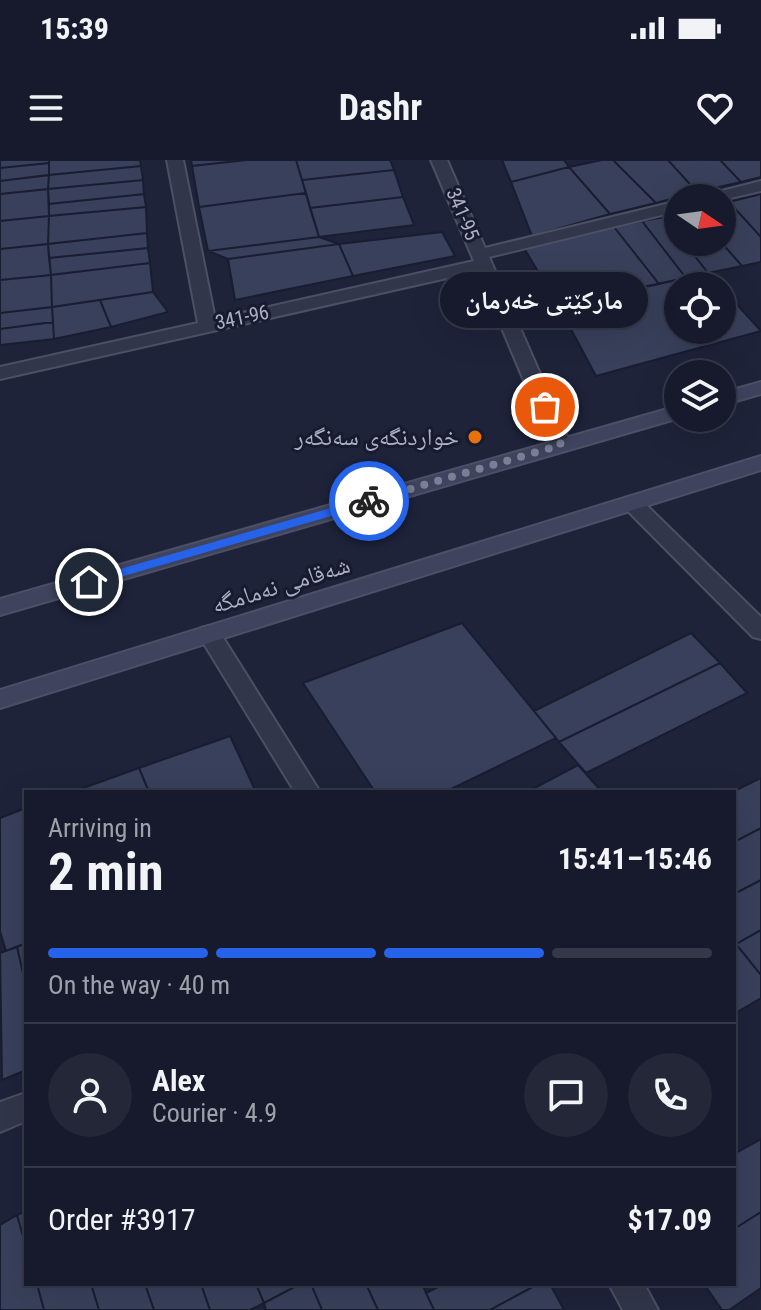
<!DOCTYPE html>
<html lang="en">
<head>
<meta charset="utf-8">
<style>
  :root { --surface:#161a2c; --page:#232738; --text:#f1f3f6; --muted:#9ea1a9; --line:#353848; --accent:#2563eb }
  body { margin:0; font-family:"Roboto Condensed","Noto Naskh Arabic",sans-serif; background:var(--page); color:var(--text); height:100vh; display:flex; flex-direction:column; font-size:30px; white-space:nowrap }
  * { box-sizing:border-box; margin:0 }
  p { font-size:26px; color:var(--muted) }
  .icon { flex:none; width:44px; height:44px; fill:none; stroke:currentColor; stroke-width:2; stroke-linecap:round; stroke-linejoin:round }
  .map { position:relative; flex:1; overflow:hidden }
  .sheet { position:absolute; left:24px; top:630px; width:712px; height:496px; display:flex; flex-direction:column; background:var(--surface); border-radius:0px; box-shadow:0 8px 32px #0002,0 0 0 2px var(--line) }
  .sheet>* { flex:none }
  .needle { width:52px; rotate:103deg }
  .fabs { position:absolute; left:664px; top:24px; display:grid; gap:16px }
  .fabs a { display:grid; place-items:center; width:72px; height:72px; border-radius:50%; background:var(--surface); box-shadow:0 8px 32px #0002,0 0 0 2px var(--line); font-size:40px }
  .pin { position:absolute; display:grid; place-items:center; width:68px; height:68px; color:#fff; margin:-34px; border:4px solid #fff; border-radius:50%; box-shadow:0 2px 8px #0007 }
  .courier { position:absolute; display:grid; place-items:center; width:80px; height:80px; margin:-40px; border:6px solid #2563eb; border-radius:50%; background:#fff; color:#222; box-shadow:0 2px 10px #0007 }
  .bubble { position:absolute; height:56px; border-radius:28px; background:var(--surface); box-shadow:0 8px 32px #0002,0 0 0 2px var(--line); font-size:26px; font-weight:700; line-height:56px; text-align:center }
  .head em { font-style:normal; font-weight:700 }
  .head div { display:flex; flex-direction:column-reverse }
  .head { display:flex; align-items:center; justify-content:space-between; height:136px; padding:0 24px }
  h1 { font-size:52px; font-weight:700; line-height:60px }
  .bar { display:grid; grid-template-columns:repeat(4,1fr); gap:12px 8px; align-content:center; height:96px; padding:0 24px }
  .bar i { height:10px; border-radius:6px; background:var(--line) }
  .bar .selected { background:var(--accent) }
  .bar p { grid-column:span 4 }
  .line { display:flex; align-items:center; gap:20px; padding:0 24px; border-top:2px solid var(--line) }
  .line div { flex:1 }
  .round { display:grid; place-items:center; flex:none; width:84px; height:84px; border-radius:42px; background:var(--page) }
  .status { display:flex; justify-content:space-between; align-items:center; height:56px; padding:0 40px; background:var(--surface); direction:ltr }
  .status svg { height:22px; fill:currentColor }
  header { display:flex; justify-content:space-between; align-items:center; height:104px; padding:0 24px; background:var(--surface); font-size:36px; font-weight:700 }
  .map>svg:first-child { display:block }
</style>
</head>
<body>
<div class="status"><b>15:39</b><svg viewBox="0 0 49 12"><path d="M0 12V9h3v3zM5 12V6h3v6zM10 12V3h3v9zM15 12V0h3v12zM26 1h20v11H26zM47 4h2v5h-2z"/></svg></div>
<header><svg class="icon" aria-label="menu" viewBox="0 0 24 24"><path d="M4 6h16M4 12h16M4 18h16"/></svg>Dashr<svg class="icon" aria-label="heart" viewBox="0 0 24 24"><path d="M12 20l-8-8c-3-5 5-10 8-4 3-6 11-1 8 4z"/></svg></header>
<div class="map">
<svg width="761" height="1150" viewBox="0 0 761 1150">
  <rect width="100%" height="100%" fill="#1e233a"/>
  <path fill="#39405b" stroke="#191d31" stroke-width="2" d="M 0,0 L 49,0 L 49,3 L 0,8 Z
    M 49,0 L 140,0 L 141,6 L 49,15 Z
    M 191,0 L 247,0 L 192,6 Z
    M 247,0 L 296,0 L 306,33 L 199,47 L 192,6 Z
    M 296,0 L 390,0 L 394,10 L 302,20 Z
    M 502,0 L 564,0 L 569,7 L 511,22 Z
    M 602,0 L 613,0 L 656,43 L 610,54 L 569,7 Z
    M 613,0 L 668,0 L 697,32 L 656,43 Z
    M 668,0 L 720,0 L 741,22 L 697,32 Z
    M 720,0 L 761,0 L 761,17 L 741,22 Z
    M 49,3 L 49,15 L 0,21 L 0,8 Z
    M 141,6 L 143,20 L 48,29 L 49,15 Z
    M 569,7 L 610,54 L 532,76 L 511,22 Z
    M 394,10 L 403,37 L 310,48 L 302,20 Z
    M 49,15 L 48,29 L 0,34 L 0,21 Z
    M 143,20 L 144,34 L 49,44 L 48,29 Z
    M 48,29 L 49,56 L 0,61 L 0,34 Z
    M 306,33 L 319,77 L 208,91 L 199,47 Z
    M 144,34 L 146,47 L 49,56 L 49,44 Z
    M 761,34 L 761,77 L 729,42 Z
    M 403,37 L 414,65 L 319,77 L 310,48 Z
    M 729,42 L 761,77 L 761,102 L 742,106 L 721,82 L 722,44 Z
    M 146,47 L 147,73 L 48,84 L 49,56 Z
    M 678,54 L 678,75 L 664,57 Z
    M 49,56 L 48,84 L 0,89 L 0,61 Z
    M 664,57 L 678,75 L 678,82 L 684,82 L 708,113 L 686,118 L 642,61 Z
    M 642,61 L 686,118 L 659,124 L 614,67 Z
    M 614,67 L 659,124 L 558,145 L 524,88 Z
    M 442,72 L 455,96 L 353,116 L 339,84 Z
    M 147,73 L 148,88 L 49,98 L 48,84 Z
    M 319,77 L 339,84 L 228,99 L 208,91 Z
    M 684,82 L 721,82 L 742,106 L 708,113 Z
    M 48,84 L 51,115 L 0,120 L 0,89 Z
    M 339,84 L 353,116 L 235,140 L 228,99 Z
    M 148,88 L 150,103 L 51,115 L 49,98 Z
    M 150,103 L 153,132 L 52,147 L 51,115 Z
    M 708,113 L 720,126 L 678,126 L 678,170 L 722,170 L 722,128 L 761,171 L 596,216 L 558,145 Z
    M 51,115 L 52,147 L 0,153 L 0,120 Z
    M 153,132 L 168,152 L 111,167 L 100,140 Z
    M 100,140 L 111,167 L 54,179 L 52,147 Z
    M 52,147 L 53,162 L 0,169 L 0,153 Z
    M 53,162 L 54,179 L 0,185 L 0,169 Z
    M 462,463 L 556,578 L 445,632 L 375,632 L 303,523 Z
    M 691,473 L 720,503 L 559,582 L 534,551 Z
    M 720,503 L 747,533 L 586,613 L 559,582 Z
    M 230,576 L 256,632 L 149,632 L 139,608 Z
    M 578,605 L 602,632 L 527,632 Z
    M 139,608 L 149,632 L 72,632 Z
    M 761,618 L 761,668 L 734,682 L 732,632 Z
    M 26,648 L 26,783 L 6,791 L 0,771 L 0,658 Z
    M 761,668 L 761,720 L 734,734 L 734,682 Z
    M 761,720 L 761,770 L 736,784 L 734,734 Z
    M 761,770 L 761,815 L 736,784 Z
    M 26,783 L 26,826 L 17,787 Z
    M 736,784 L 761,815 L 761,838 L 734,854 Z
    M 17,787 L 26,826 L 26,910 L 2,920 L 0,793 Z
    M 761,979 L 761,1052 L 734,1069 L 734,994 Z
    M 26,1051 L 26,1087 L 17,1055 Z
    M 761,1052 L 761,1128 L 729,1150 L 722,1150 L 704,1124 L 734,1124 L 734,1069 Z
    M 17,1055 L 26,1087 L 26,1124 L 37,1124 L 44,1150 L 0,1150 L 0,1065 Z
    M 37,1124 L 91,1124 L 99,1150 L 44,1150 Z
    M 91,1124 L 145,1124 L 154,1150 L 99,1150 Z
    M 145,1124 L 201,1124 L 210,1150 L 154,1150 Z
    M 201,1124 L 256,1124 L 264,1143 L 250,1150 L 210,1150 Z
    M 256,1124 L 300,1124 L 264,1143 Z
    M 300,1124 L 311,1124 L 322,1150 L 266,1150 L 264,1143 Z
    M 311,1124 L 366,1124 L 378,1150 L 322,1150 Z
    M 366,1124 L 422,1124 L 434,1150 L 378,1150 Z
    M 444,1124 L 538,1124 L 490,1150 L 434,1150 L 426,1133 Z
    M 538,1124 L 550,1124 L 564,1150 L 490,1150 Z"/>
  <g fill="none" stroke-linecap="round" stroke-linejoin="round">
    <defs>
      <path id="street" d="M 167,0 L 183,0 L 215,159 L 474,101 L 431,0 L 447,0 L 485,88 L 678,41 L 678,51 L 489,97 L 571,285 L 561,291 L 551,285 L 478,111 L 0,219 L 0,207 L 198,163 Z
        M 761,21 L 761,31 L 722,40 L 704,38 L 706,35 Z
        M 632,336 L 639,338 L 761,457 L 761,479 L 753,477 L 625,348 L 622,343 L 625,338 Z
        M 209,466 L 217,468 L 320,632 L 295,632 L 198,474 L 201,468 Z
        M 26,933 L 26,961 L 0,972 L 0,942 Z
        M 609,1124 L 644,1124 L 658,1150 L 623,1150 Z"/>
      <path id="secondary" d="M 761,222 L 761,234 L 722,245 L 722,233 Z
        M 678,246 L 679,258 L 0,455 L 0,439 Z
        M 761,296 L 761,310 L 0,548 L 0,530 Z"/>
    </defs>
    <use href="#street" stroke="#4c5065" stroke-width="4"/>
    <use href="#secondary" stroke="#4c5065" stroke-width="4"/>
    <use href="#street" fill="#32364a" fill-rule="evenodd"/>
    <use href="#secondary" fill="#3f435e" fill-rule="evenodd"/>
  </g>
  <path fill="#2563eb" d="M 369,337 L 373,338 L 373,344 L 89,426 L 83,422 L 89,418 Z"/>
  <g fill="none" stroke-linecap="round" stroke-linejoin="round">
    <path stroke="#7a7f96" stroke-width="8" stroke-dasharray="0 14.4" d="M 369,341 L 561,285 L 545,247"/>
  </g>
  <circle fill="#e8710a" stroke="#181b2f" stroke-width="3" cx="475" cy="277" r="8"/>
  <g text-anchor="middle" dominant-baseline="central" stroke-width="6" stroke-linejoin="round" paint-order="stroke">
    <g font-size="20" fill="#acb0c7" stroke="#181b2f">
      <text transform="translate(463 54) rotate(67)">341-95</text>
      <text transform="translate(242 157) rotate(-12)">341-96</text>
    </g>
    <g font-size="24" fill="#acb0c7" stroke="#181b2f" text-anchor="end">
      <text x="459" y="277">خواردنگەی سەنگەر</text>
    </g>
    <g font-size="24" fill="#acb0c7" stroke="#181b2f">
      <text transform="translate(281 425) rotate(-17)">شەقامی نەمامگە</text>
    </g>
  </g>
</svg>
<div class="fabs">
<a><svg class="needle" viewBox="-14 -14 28 28"><path d="M0-13l5 13h-10z" fill="#e53935"/><path d="M0 13l5-13h-10z" fill="#9ea1a9"/></svg></a>
<a><svg class="icon" aria-label="locate" viewBox="0 0 24 24"><circle cx="12" cy="12" r="6"/><path d="M12 2v4M12 18v4M2 12h4M18 12h4"/></svg></a>
<a><svg class="icon" aria-label="layers" viewBox="0 0 24 24"><path d="M12 4l9 5-9 5-9-5zM3 14l9 5 9-5"/></svg></a>
</div>
<div class="pin" style="left:545px;top:247px;background:#ea580c"><svg class="icon" aria-label="bag" viewBox="0 0 24 24"><path d="M5 8h14l-1 12H6zM9 8a3 3 0 0 1 6 0"/></svg></div>
<div class="pin" style="left:89px;top:422px;background:#1f2937"><svg class="icon" aria-label="home" viewBox="0 0 24 24"><path d="M3 11l9-7 9 7M6 9v11h12V9"/></svg></div>
<div class="courier" style="left:369px;top:341px"><svg class="icon" aria-label="bike" viewBox="0 0 24 24"><circle cx="6" cy="16" r="4"/><circle cx="18" cy="16" r="4"/><path d="M6 16l4-8h5l3 8M10 8l3 8H6M13 5h3"/></svg></div>
<div class="bubble" style="left:440px;top:112px;width:208px">مارکێتی خەرمان</div>
<section class="sheet">
<div class="head"><div><h1>2 min</h1><p>Arriving in</p></div><em>15:41–15:46</em></div>
<div class="bar"><i class="selected"></i><i class="selected"></i><i class="selected"></i><i></i><p>On the way · 40 m</p></div>
<div class="line" style="height:144px"><a class="round"><svg class="icon" aria-label="person" viewBox="0 0 24 24"><circle cx="12" cy="8" r="4"/><path d="M4 21q1-7 8-7t8 7"/></svg></a><div><b>Alex</b><p>Courier · 4.9</p></div><a class="round"><svg class="icon" aria-label="chat" viewBox="0 0 24 24"><path d="M4 5h16v11H9l-5 4z"/></svg></a><a class="round"><svg class="icon" aria-label="phone" viewBox="0 0 24 24"><path d="M5 4h4l2 5-3 2q2 4 5 5l2-3 5 2v4C11 20 4 13 5 4z"/></svg></a></div>
<div class="line" style="height:104px"><div>Order #3917</div><b>$17.09</b></div>
</section>
</div>
</body>
</html>
